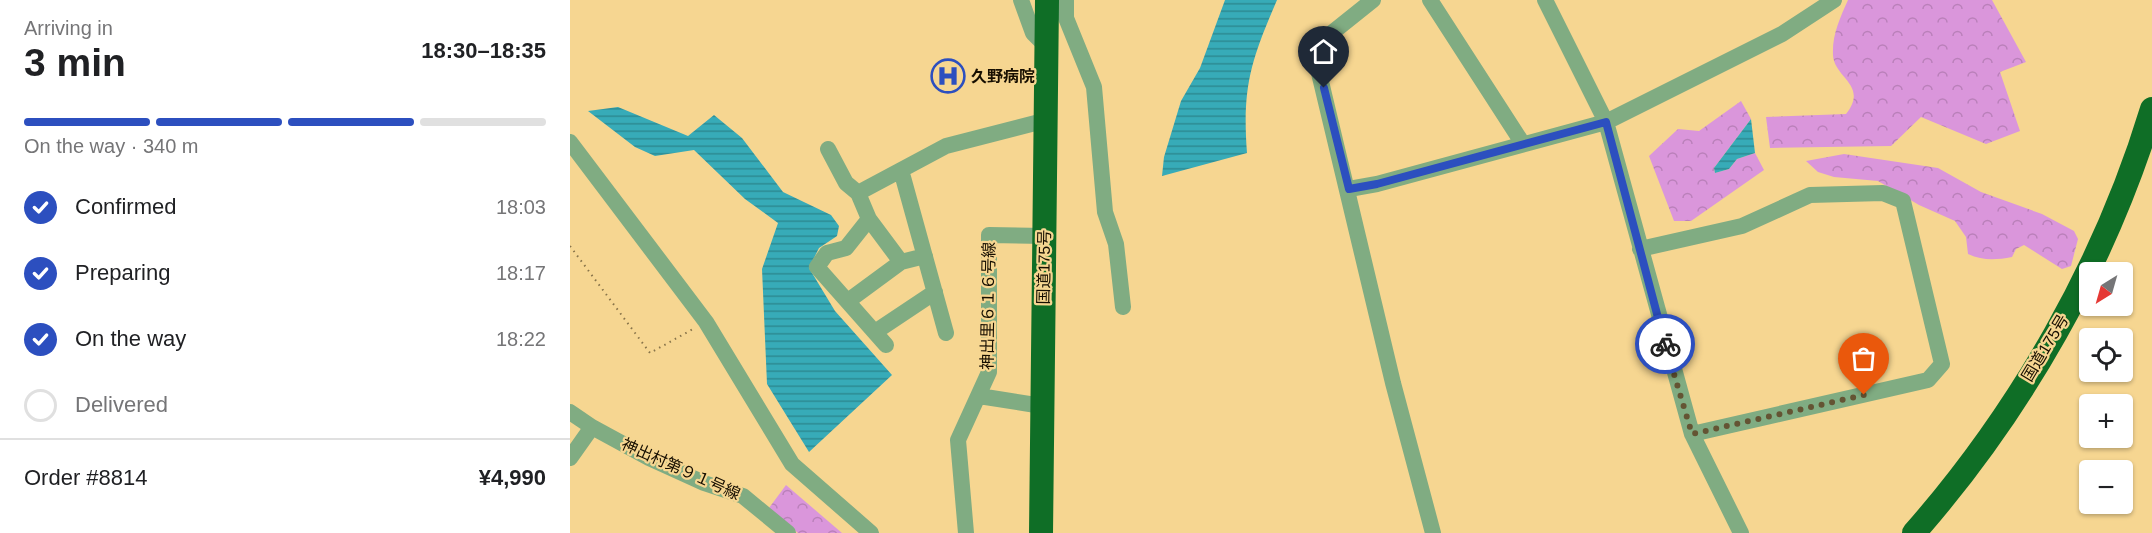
<!DOCTYPE html>
<html lang="en">
<head>
<meta charset="utf-8">
<style>
  :root { --surface:#fff; --page:#f6f6f6; --text:#202124; --muted:#757577; --line:#e0e0e0; --accent:#2c4fbf }
  body { margin:0; font-family:Helvetica,"Noto Sans JP",sans-serif; background:var(--page); color:var(--text); height:100vh; display:flex; flex-direction:column; font-size:22px; white-space:nowrap }
  * { box-sizing:border-box; margin:0 }
  p { font-size:20px; color:var(--muted) }
  .icon { flex:none; width:33px; height:33px; fill:none; stroke:currentColor; stroke-width:2; stroke-linecap:round; stroke-linejoin:round }
  .map { position:relative; flex:1; overflow:hidden }
  .side { display:flex; flex-direction:column; background:var(--surface); width:570px }
  .side>* { flex:none }
  .needle { width:39px; rotate:217deg }
  .tools { position:absolute; left:1509px; top:262px; display:grid; gap:12px }
  .tools a { display:grid; place-items:center; width:54px; height:54px; border-radius:6px; background:var(--surface); box-shadow:0 2px 4px #0004; font-size:30px }
  .pin { position:absolute; display:grid; place-items:center; width:51px; height:51px; color:#fff; margin:-62px -26px; border-radius:50% 50% 50% 0; rotate:-45deg; box-shadow:0 0 6px #0007 }
  .pin .icon { rotate:45deg }
  .courier { position:absolute; display:grid; place-items:center; width:60px; height:60px; margin:-30px; border:4px solid #2c4fbf; border-radius:50%; background:#fff; color:#222; box-shadow:0 2px 8px #0007 }
  .head em { font-style:normal; font-weight:700 }
  .head div { display:flex; flex-direction:column-reverse }
  .head { display:flex; align-items:center; justify-content:space-between; height:102px; padding:0 24px }
  h1 { font-size:39px; font-weight:700; line-height:45px }
  .bar { display:grid; grid-template-columns:repeat(4,1fr); gap:9px 6px; align-content:center; height:72px; padding:0 24px }
  .bar i { height:8px; border-radius:4px; background:var(--line) }
  .bar .active { background:var(--accent) }
  .bar p { grid-column:span 4 }
  .line { display:flex; align-items:center; gap:15px; padding:0 24px; border-top:2px solid var(--line) }
  .line div { flex:1 }
  ol { padding:0 24px; list-style:none }
  li { display:flex; align-items:center; gap:18px; height:66px }
  li p { margin-inline-start:auto }
  li .icon { padding:6px; border-radius:50%; background:var(--accent); color:#fff; stroke-width:4 }
  li:last-child { color:var(--muted) }
  li i { width:33px; height:33px; border:3px solid var(--line); border-radius:50% }
  main { display:flex; flex:1; min-height:0 }
  .map>svg:first-child { display:block }
</style>
</head>
<body>
<main>
<section class="side">
<div class="head"><div><h1>3 min</h1><p>Arriving in</p></div><em>18:30–18:35</em></div>
<div class="bar"><i class="active"></i><i class="active"></i><i class="active"></i><i></i><p>On the way · 340 m</p></div>
<ol>
<li><svg class="icon" aria-label="check" viewBox="0 0 24 24"><path d="M5 12l5 5 9-10"/></svg>Confirmed<p>18:03</p></li>
<li><svg class="icon" aria-label="check" viewBox="0 0 24 24"><path d="M5 12l5 5 9-10"/></svg>Preparing<p>18:17</p></li>
<li><svg class="icon" aria-label="check" viewBox="0 0 24 24"><path d="M5 12l5 5 9-10"/></svg>On the way<p>18:22</p></li>
<li><i></i>Delivered</li>
</ol>
<div class="line" style="height:78px"><div>Order #8814</div><b>¥4,990</b></div>
</section>
<div class="map">
<svg width="1582" height="533" viewBox="0 0 1582 533">
  <defs>
    <pattern id="forest-crowns" width="20" height="18" patternUnits="userSpaceOnUse" patternTransform="scale(1.5)"><rect width="20" height="18" fill="#da96db"/><path d="M2 6a3 3 0 1 1 6 0M12 15a3 3 0 1 1 6 0" fill="none" stroke="#ba80ba"/></pattern>
    <pattern id="water-rules" width="6" height="5" patternUnits="userSpaceOnUse" patternTransform="scale(1.5)"><rect width="6" height="5" fill="#37abb8"/><path d="M0 2.5h6" fill="none" stroke="#2d8a93"/></pattern>
  </defs>
  <rect width="100%" height="100%" fill="#f6d691"/>
  <path fill="url(#forest-crowns)" d="M 1278,0 L 1422,0 L 1456,62 L 1430,72 L 1450,131 L 1416,144 L 1351,117 L 1321,146 L 1200,148 L 1196,117 L 1276,114 C 1299,85 1264,78 1263,55 C 1262,35 1270,18 1278,0 Z
    M 1171,101 L 1181,119 L 1144,168 L 1145,173 L 1159,169 L 1167,159 L 1185,153 L 1194,170 L 1121,221 L 1104,221 L 1079,156 L 1108,129 L 1129,131 Z
    M 1274,154 L 1368,168 L 1411,192 L 1472,214 L 1504,231 L 1508,239 L 1501,266 L 1492,269 L 1454,245 L 1446,249 L 1442,257 C 1426,260 1413,261 1398,254 L 1396,237 L 1385,221 L 1349,205 L 1308,181 L 1264,177 L 1248,172 L 1236,161 Z
    M 216,485 L 272,533 L 228,533 L 199,508 Z"/>
  <path fill="url(#water-rules)" d="M 655,0 L 707,0 C 681,60 672,87 677,153 L 592,176 L 594,157 L 611,101 L 630,68 Z
    M 48,107 L 118,136 L 144,115 L 172,138 L 213,192 L 261,215 L 269,226 L 267,236 L 249,248 L 239,268 L 265,311 L 322,375 L 239,452 L 197,384 L 192,269 L 208,223 L 175,199 L 124,150 L 85,156 L 65,147 L 18,111 Z
    M 1181,119 L 1185,153 L 1167,159 L 1159,169 L 1145,173 L 1144,168 Z"/>
  <g fill="none" stroke-linecap="round" stroke-linejoin="round">
    <path stroke="#88744a" stroke-width="2" stroke-dasharray="1.5 4.5" stroke-linecap="butt" d="M 0,246 L 80,353 L 123,329"/>
    <path stroke="#80ac82" stroke-width="16" d="M 451,0 L 463,33 L 476,46
      M 496,0 L 496,18 L 524,87 L 535,212 L 546,244 L 553,307
      M 803,0 L 743,48 L 823,383 L 863,533
      M 860,0 L 953,144
      M 975,0 L 1036,122 L 1122,434 L 1171,533
      M 0,142 L 136,322 L 222,464 L 301,533
      M 258,149 L 276,183 L 288,193 L 376,146 L 477,120
      M 331,170 L 376,333
      M 779,189 L 807,184 L 1036,122 L 1212,34 L 1264,0
      M 288,193 L 299,219 L 276,248 L 257,253 L 247,267 L 316,345
      M 299,219 L 331,262
      M 1070,249 L 1172,226 L 1240,195 L 1313,193 L 1333,201 L 1372,364 L 1358,380 L 1122,434
      M 278,301 L 331,262 L 355,256
      M 305,332 L 365,292
      M 409,396 L 472,406
      M 0,412 L 22,427 L 79,458 L 134,483 L 173,496 L 218,533
      M 0,458 L 22,427
      M 396,533 L 388,440 L 419,372 L 419,235 L 475,236"/>
    <path stroke="#0f6e26" stroke-width="24" d="M 471,533 L 477,0
      M 1344,533 C 1451,411 1535,264 1582,109"/>
  </g>
  <g fill="none" stroke-linecap="round" stroke-linejoin="round">
    <path stroke="#645433" stroke-width="6" stroke-dasharray="0 10.8" d="M 1095,344 L 1122,434 L 1294,395"/>
    <path stroke="#2c4fbf" stroke-width="8" d="M 754,88 L 779,189 L 807,184 L 1036,122 L 1095,344"/>
  </g>
  <defs>
    <symbol id="hospital-ring" viewBox="-11 -11 22 22"><circle r="9.5" fill="#f6d691" stroke="#2c4fbf" stroke-width="1.5"/><path d="M-5-5h3v3.5h4V-5h3V5h-3V1.5h-4V5h-3Z" fill="#2c4fbf"/></symbol>
  </defs>
  <g fill-rule="evenodd">
    <use href="#hospital-ring" x="359" y="57" width="38" height="38"/>
  </g>
  <g text-anchor="middle" dominant-baseline="central" stroke-width="4.5" stroke-linejoin="round" paint-order="stroke">
    <g font-size="16" font-weight="bold" fill="#160e00" stroke="#f6d691" text-anchor="start">
      <text x="401" y="76">久野病院</text>
    </g>
    <g font-size="16" fill="#160e00" stroke="#f6d691">
      <text transform="translate(474 267) rotate(-89)">国道175号</text>
      <text transform="translate(418 306) rotate(-89)">神出里６１６号線</text>
      <text transform="translate(1475 348) rotate(-59)">国道175号</text>
      <text transform="translate(111 469) rotate(24)">神出村第９１号線</text>
    </g>
  </g>
</svg>
<div class="tools">
<a><svg class="needle" viewBox="-14 -14 28 28"><path d="M0-13l5 13h-10z" fill="#e53935"/><path d="M0 13l5-13h-10z" fill="#757577"/></svg></a>
<a><svg class="icon" aria-label="locate" viewBox="0 0 24 24"><circle cx="12" cy="12" r="6"/><path d="M12 2v4M12 18v4M2 12h4M18 12h4"/></svg></a>
<a>+</a>
<a>−</a>
</div>
<div class="pin" style="left:1294px;top:395px;background:#ea580c"><svg class="icon" aria-label="bag" viewBox="0 0 24 24"><path d="M5 8h14l-1 12H6zM9 8a3 3 0 0 1 6 0"/></svg></div>
<div class="pin" style="left:754px;top:88px;background:#1f2937"><svg class="icon" aria-label="home" viewBox="0 0 24 24"><path d="M3 11l9-7 9 7M6 9v11h12V9"/></svg></div>
<div class="courier" style="left:1095px;top:344px"><svg class="icon" aria-label="bike" viewBox="0 0 24 24"><circle cx="6" cy="16" r="4"/><circle cx="18" cy="16" r="4"/><path d="M6 16l4-8h5l3 8M10 8l3 8H6M13 5h3"/></svg></div>
</div>
</main>
</body>
</html>
